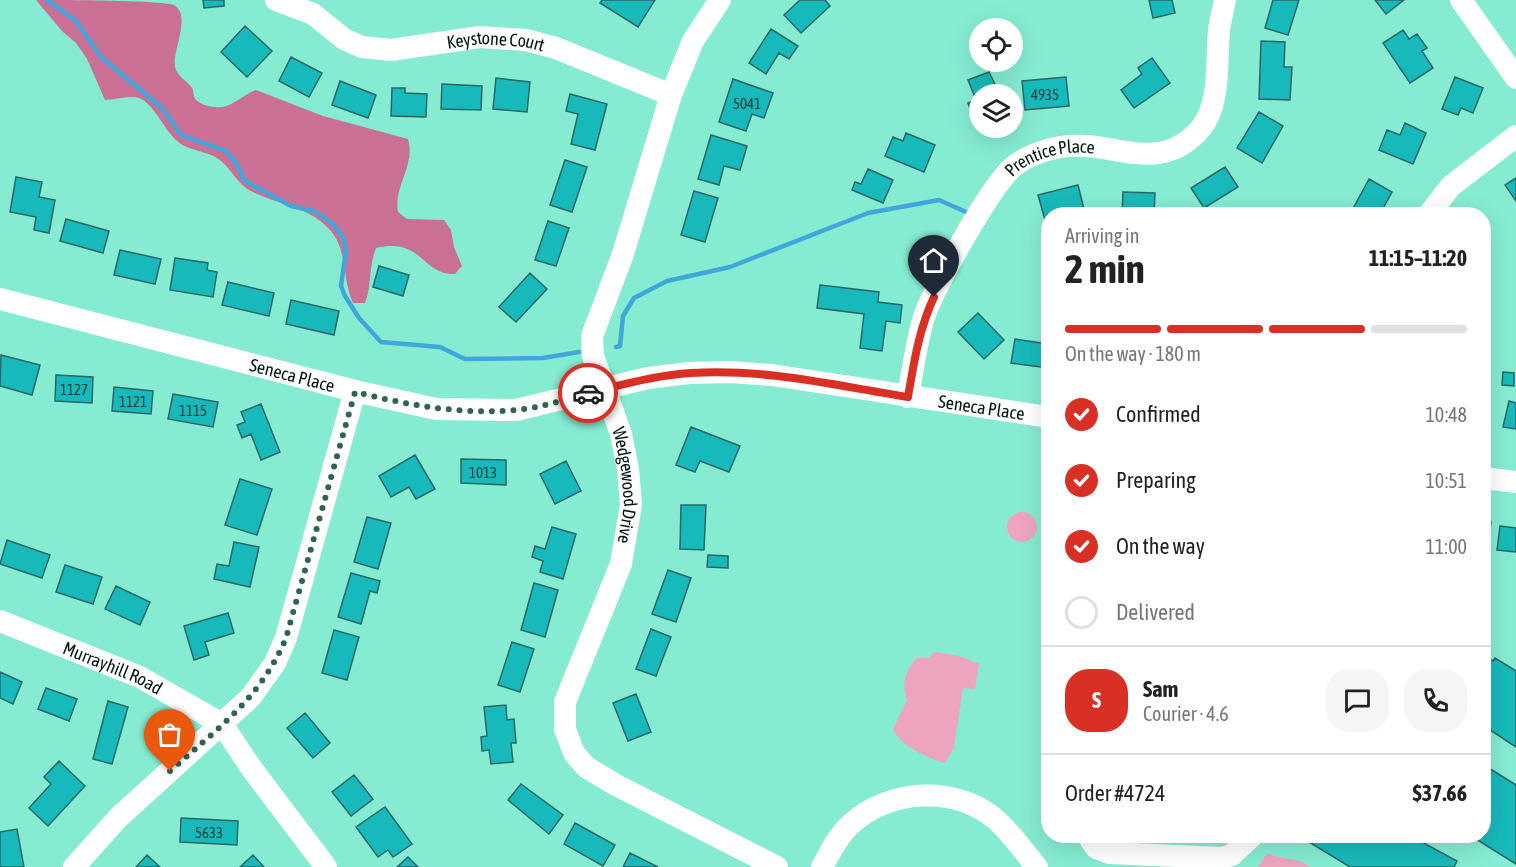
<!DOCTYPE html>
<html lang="en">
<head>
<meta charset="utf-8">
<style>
  :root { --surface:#fff; --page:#f6f6f6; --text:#222; --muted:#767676; --line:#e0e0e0; --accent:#d93025 }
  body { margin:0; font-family:"Asap Condensed",sans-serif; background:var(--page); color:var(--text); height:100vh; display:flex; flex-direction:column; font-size:22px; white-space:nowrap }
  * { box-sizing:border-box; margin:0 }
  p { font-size:20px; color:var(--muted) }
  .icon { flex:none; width:33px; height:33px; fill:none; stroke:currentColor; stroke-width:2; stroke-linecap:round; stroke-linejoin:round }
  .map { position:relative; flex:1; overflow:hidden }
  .drawer { position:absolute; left:1041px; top:207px; width:450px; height:636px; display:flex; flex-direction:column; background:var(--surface); border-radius:24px; box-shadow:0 6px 24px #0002 }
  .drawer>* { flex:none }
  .tools { position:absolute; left:969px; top:18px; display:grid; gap:12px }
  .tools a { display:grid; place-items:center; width:54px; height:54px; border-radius:50%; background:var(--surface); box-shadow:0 6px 24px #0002; font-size:30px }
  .pin { position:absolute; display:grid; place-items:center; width:51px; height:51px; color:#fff; margin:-62px -26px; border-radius:50% 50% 50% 0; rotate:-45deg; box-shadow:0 0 6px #0007 }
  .pin .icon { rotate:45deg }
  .courier { position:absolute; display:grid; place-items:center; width:60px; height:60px; margin:-30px; border:4px solid #d93025; border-radius:50%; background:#fff; color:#222; box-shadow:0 2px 8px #0007 }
  .summary em { font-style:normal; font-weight:700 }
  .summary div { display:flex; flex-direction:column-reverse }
  .summary { display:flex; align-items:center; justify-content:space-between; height:102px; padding:0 24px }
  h1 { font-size:39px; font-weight:700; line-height:45px }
  .bar { display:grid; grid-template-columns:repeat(4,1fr); gap:9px 6px; align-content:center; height:72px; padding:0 24px }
  .bar i { height:8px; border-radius:4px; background:var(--line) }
  .bar .active { background:var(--accent) }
  .bar p { grid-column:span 4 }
  .line { display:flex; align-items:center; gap:15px; padding:0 24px; border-top:2px solid var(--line) }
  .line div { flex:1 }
  .round { display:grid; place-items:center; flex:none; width:63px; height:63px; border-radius:24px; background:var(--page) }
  ol { padding:0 24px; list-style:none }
  li { display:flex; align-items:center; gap:18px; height:66px }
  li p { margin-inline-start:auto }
  li .icon { padding:6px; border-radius:50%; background:var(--accent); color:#fff; stroke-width:4 }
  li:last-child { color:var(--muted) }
  li i { width:33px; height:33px; border:3px solid var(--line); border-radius:50% }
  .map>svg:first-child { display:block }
</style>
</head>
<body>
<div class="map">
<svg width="1516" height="867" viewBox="0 0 1516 867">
  <rect width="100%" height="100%" fill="#85ecd2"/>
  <path fill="#eca4bf" d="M1007 527a15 15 0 1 1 30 0a15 15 0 1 1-30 0Z
    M 934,652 L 960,656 L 979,664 L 975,689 L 963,688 L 954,748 L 945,763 C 929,759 899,745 893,729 L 907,700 C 901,685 906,669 917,658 L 929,658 Z
    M 1267,853 C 1282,861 1297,856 1310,867 L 1258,867 Z"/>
  <path fill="#c97094" d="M 36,0 C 61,0 157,0 174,5 C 192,16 172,50 175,67 C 178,78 187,80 192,88 C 193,89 194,95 194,97 C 199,106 214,108 223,107 C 236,104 244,94 256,90 L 323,116 L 408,139 C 416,165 393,187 398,212 L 407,219 L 444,220 L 451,230 L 454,247 L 462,266 L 455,274 C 421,275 423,237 376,248 C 368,269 372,286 365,303 L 353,303 C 342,279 348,250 330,230 C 309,206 276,205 249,190 C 236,182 232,170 221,161 C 209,150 188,152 176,140 C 164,129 155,106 141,99 C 132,94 115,100 105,100 L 87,59 L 76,43 L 62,31 Z"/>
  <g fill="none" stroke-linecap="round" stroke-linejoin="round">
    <path stroke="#43a6da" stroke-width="4.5" d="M 47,0 L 76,21 L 101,57 L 162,108 L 181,135 L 226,151 L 236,163 L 245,181 L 291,206 L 314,211 L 332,223 L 343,237 L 346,251 L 341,286 L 345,296 L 359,318 L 381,342 L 440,347 L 465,359 L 543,358 L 579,352
      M 616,347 L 620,346 L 623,316 L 634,298 L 667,281 L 730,267 L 868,213 L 939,200 L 966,212"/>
  </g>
  <path fill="#18b9ba" stroke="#2a6767" stroke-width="1.5" d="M 203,0 L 224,0 L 224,6 L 204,8 Z
    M 602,0 L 655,0 L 638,27 L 600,3 Z
    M 800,0 L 825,0 L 830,6 L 801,33 L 784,15 Z
    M 1149,0 L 1172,0 L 1175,13 L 1153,18 Z
    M 1273,0 L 1299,0 L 1288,35 L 1265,28 Z
    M 1375,0 L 1404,0 L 1386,14 Z
    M 245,26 L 272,51 L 247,77 L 221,52 Z
    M 771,29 L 798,46 L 789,59 L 779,53 L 766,74 L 749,63 Z
    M 1403,30 L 1409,39 L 1417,34 L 1427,48 L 1422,51 L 1433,68 L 1410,83 L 1383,43 Z
    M 1261,41 L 1285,42 L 1284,67 L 1292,67 L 1290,100 L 1259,99 Z
    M 291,57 L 322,73 L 309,97 L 279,81 Z
    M 1152,58 L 1170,83 L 1134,108 L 1121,90 L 1142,74 L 1138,68 Z
    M 989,72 L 1000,94 L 980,94 L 980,121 L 975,123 L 968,103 L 976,100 L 968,80 Z
    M 1066,77 L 1069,106 L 1025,110 L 1022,81 Z
    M 1455,77 L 1483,88 L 1473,113 L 1461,108 L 1458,115 L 1442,109 Z
    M 496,78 L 530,82 L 527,112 L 493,109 Z
    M 733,79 L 773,93 L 764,118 L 752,114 L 746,131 L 719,122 Z
    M 340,81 L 376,95 L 368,118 L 332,105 Z
    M 442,84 L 482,86 L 481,110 L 441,109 Z
    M 392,88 L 405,88 L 405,93 L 427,94 L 426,117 L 391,116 Z
    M 570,94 L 607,104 L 595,150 L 571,144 L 578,114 L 566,111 Z
    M 1259,112 L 1283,126 L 1262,163 L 1237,148 Z
    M 1405,123 L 1426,133 L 1413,164 L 1379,150 L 1387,130 L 1400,135 Z
    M 906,133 L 935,145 L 924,172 L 885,156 L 893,137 L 903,141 Z
    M 711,135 L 747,146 L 740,170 L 724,166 L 719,185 L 698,179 Z
    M 565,160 L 587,167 L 572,212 L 550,205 Z
    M 1225,167 L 1238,187 L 1204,208 L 1191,188 Z
    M 868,169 L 893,180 L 883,203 L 852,190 L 855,182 L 861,184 Z
    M 16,177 L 42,182 L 39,197 L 55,200 L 49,233 L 34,230 L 36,217 L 10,212 Z
    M 1516,178 L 1516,201 L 1505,185 Z
    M 1369,179 L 1392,192 L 1380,214 L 1350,214 Z
    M 1078,185 L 1084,209 L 1065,214 L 1048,214 L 1048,219 L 1045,220 L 1038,195 Z
    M 694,191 L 718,198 L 705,242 L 681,235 Z
    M 1123,192 L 1155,193 L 1154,214 L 1122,214 Z
    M 66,219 L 109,231 L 103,253 L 60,241 Z
    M 548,221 L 569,228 L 556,266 L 535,260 Z
    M 120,250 L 161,259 L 155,284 L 114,275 Z
    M 175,258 L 208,263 L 207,270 L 217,272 L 213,297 L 170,290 Z
    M 1484,260 L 1490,263 L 1484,275 Z
    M 379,266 L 409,275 L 403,296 L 373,287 Z
    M 530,273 L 547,289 L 516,322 L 499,307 Z
    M 228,282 L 274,293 L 269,316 L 222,305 Z
    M 820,285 L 879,292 L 878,302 L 902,305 L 900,323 L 886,321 L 882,351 L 860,348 L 864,314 L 817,308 Z
    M 291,300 L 339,311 L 334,335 L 286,324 Z
    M 978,313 L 1004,340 L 984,359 L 958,332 Z
    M 1015,339 L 1048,344 L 1048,368 L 1011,363 Z
    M 1,355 L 40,365 L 32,395 L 0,386 Z
    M 1503,372 L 1514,373 L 1514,386 L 1502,385 Z
    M 56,375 L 93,377 L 92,403 L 55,401 Z
    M 114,387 L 153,391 L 151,414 L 112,411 Z
    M 173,394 L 218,402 L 213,427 L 168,419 Z
    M 1509,401 L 1516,403 L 1516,429 L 1503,427 Z
    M 261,404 L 280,452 L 261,460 L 251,434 L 242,438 L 237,425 L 245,422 L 241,412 Z
    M 691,427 L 740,446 L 729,472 L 700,461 L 695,472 L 676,465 Z
    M 415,455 L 435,489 L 416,499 L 409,487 L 391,497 L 379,476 Z
    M 461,459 L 506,460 L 506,485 L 461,483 Z
    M 566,461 L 581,491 L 555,504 L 540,474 Z
    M 240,479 L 272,489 L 257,535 L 225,525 Z
    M 681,505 L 706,505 L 704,550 L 680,549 Z
    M 367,517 L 391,523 L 378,569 L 354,562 Z
    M 1484,521 L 1491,522 L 1488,547 L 1484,547 Z
    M 1500,526 L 1516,528 L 1516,552 L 1497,550 Z
    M 552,527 L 576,534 L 563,579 L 540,572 L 543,561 L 532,557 L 535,546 L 545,549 Z
    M 7,540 L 50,555 L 42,578 L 0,564 Z
    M 234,542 L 259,547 L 250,587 L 214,579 L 217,564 L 229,566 Z
    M 708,555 L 728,556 L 728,568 L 707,567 Z
    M 65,565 L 102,577 L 93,604 L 56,592 Z
    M 668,570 L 691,578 L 676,622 L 652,614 Z
    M 351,573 L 380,581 L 377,593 L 370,591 L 361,624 L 338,617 Z
    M 534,583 L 558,590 L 545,637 L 521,630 Z
    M 116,586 L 150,602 L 140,625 L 105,609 Z
    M 228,613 L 234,633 L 205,642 L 209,655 L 194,660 L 184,626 Z
    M 651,629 L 671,637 L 656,676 L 636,669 Z
    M 334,630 L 359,637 L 347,680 L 322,673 Z
    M 512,642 L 534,649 L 520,692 L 498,685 Z
    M 1484,656 L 1493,661 L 1495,658 L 1516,671 L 1516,747 L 1484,726 Z
    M 0,672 L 22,682 L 13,704 L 0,698 Z
    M 46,688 L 77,699 L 69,721 L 38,709 Z
    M 636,694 L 651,732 L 628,741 L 613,703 Z
    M 108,701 L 128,707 L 112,764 L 93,759 Z
    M 506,705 L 507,720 L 514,719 L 516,743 L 511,743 L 513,762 L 491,764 L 489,750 L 482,751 L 481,737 L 487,736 L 484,707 Z
    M 305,713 L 330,743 L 313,758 L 287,728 Z
    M 59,761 L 85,786 L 48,826 L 29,808 L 51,784 L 44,777 Z
    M 1484,765 L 1516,785 L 1516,864 L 1471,836 L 1484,836 Z
    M 354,775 L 373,799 L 351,816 L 332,792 Z
    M 521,784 L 563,815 L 549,834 L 508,800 Z
    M 385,807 L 412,844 L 393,857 L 388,850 L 378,857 L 356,827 Z
    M 181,818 L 238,821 L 237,845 L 180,842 Z
    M 575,823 L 615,845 L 603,866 L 564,844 Z
    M 17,829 L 24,867 L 0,867 L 0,832 Z
    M 1299,836 L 1411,836 L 1457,861 L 1454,867 L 1350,867 Z
    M 630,853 L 658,867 L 623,867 Z
    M 147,855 L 160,867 L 136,867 Z
    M 253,855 L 264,867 L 240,867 Z
    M 408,857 L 418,867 L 397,867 Z"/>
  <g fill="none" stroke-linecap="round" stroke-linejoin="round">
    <g stroke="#fff" stroke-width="22">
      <path id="s1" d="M 276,0 L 313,14 L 344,39 L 362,47 L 391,50 L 480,37 L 526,40 L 556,48 L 671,95"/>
      <path id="s2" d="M 720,0 L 693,41 L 671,95 L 623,254 L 592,336 L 593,356 L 621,434 L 628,469 L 631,505 L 621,564 L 565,702 L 565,729 L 574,753 L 586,767 L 616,785 L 777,867"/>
      <path d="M 1461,0 L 1516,78"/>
      <path d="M 1429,214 L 1451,186 L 1516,136"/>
      <path id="s3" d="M 0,299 L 355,391 L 436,409 L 516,410 L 648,378 L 689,373 L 731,372 L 772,375 L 1048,417"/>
      <path id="s4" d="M 908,397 C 913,370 916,343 924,317 C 935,286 991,185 1014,166 C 1027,156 1044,150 1060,147 C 1111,138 1159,178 1201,128 C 1221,104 1216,61 1219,31 C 1220,21 1223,10 1225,0"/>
      <path d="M 1484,478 L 1516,482"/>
      <path id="s5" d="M 0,621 L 140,677 L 222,724 L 252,769 L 326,867"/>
      <path d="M 1088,836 L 1096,848 L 1109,853 L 1222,858 L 1232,855 L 1252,836"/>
      <path d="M 74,867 L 118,818 L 251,697 L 275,663 L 286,638 L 355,391"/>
      <path d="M 822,867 C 830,853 837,837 850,825 C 888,789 953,785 994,818 C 1011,832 1023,851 1037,867"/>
    </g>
  </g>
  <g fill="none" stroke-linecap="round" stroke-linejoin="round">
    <path stroke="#306255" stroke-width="6" stroke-dasharray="0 10.8" d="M 170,771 C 217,729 261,698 286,638 L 355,392 C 408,405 461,415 516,410 C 540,408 564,400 588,393"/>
    <path stroke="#d93025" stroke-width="8" d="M 588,393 C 622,385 656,375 691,373 C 764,368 837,386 908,397 C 914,362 919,329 934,297"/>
  </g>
  <g text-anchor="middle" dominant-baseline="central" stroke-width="4.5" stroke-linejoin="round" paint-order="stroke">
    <g font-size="15" fill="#08403c">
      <text x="1045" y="94">4935</text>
      <text x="747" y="103">5041</text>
      <text x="74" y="389">1127</text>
      <text x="133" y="401">1121</text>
      <text x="193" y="410">1115</text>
      <text x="483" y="472">1013</text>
      <text x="209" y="832">5633</text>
    </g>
    <g font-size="18" fill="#021712" stroke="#85ecd2">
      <text stroke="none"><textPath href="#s1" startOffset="234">Keystone Court</textPath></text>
      <text stroke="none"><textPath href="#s4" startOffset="296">Prentice Place</textPath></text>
      <text stroke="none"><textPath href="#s3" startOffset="302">Seneca Place</textPath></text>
      <text stroke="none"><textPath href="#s3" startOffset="1002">Seneca Place</textPath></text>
      <text stroke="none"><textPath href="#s2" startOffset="516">Wedgewood Drive</textPath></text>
      <text stroke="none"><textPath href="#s5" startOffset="122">Murrayhill Road</textPath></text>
    </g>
  </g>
</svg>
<div class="tools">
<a><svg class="icon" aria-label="locate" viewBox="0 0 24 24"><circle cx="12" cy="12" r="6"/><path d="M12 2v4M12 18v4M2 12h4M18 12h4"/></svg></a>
<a><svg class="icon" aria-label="layers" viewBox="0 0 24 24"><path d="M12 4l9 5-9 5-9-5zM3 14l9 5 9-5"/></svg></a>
</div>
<div class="pin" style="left:170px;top:771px;background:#ea580c"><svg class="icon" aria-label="bag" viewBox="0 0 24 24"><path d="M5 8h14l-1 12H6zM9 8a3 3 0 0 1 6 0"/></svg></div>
<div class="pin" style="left:934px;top:297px;background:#1f2937"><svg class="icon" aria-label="home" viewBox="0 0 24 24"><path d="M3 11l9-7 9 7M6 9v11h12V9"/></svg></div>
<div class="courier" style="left:588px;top:393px"><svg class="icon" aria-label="car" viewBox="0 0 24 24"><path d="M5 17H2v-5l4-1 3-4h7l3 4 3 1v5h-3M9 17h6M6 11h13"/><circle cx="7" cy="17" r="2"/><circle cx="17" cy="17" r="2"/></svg></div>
<section class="drawer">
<div class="summary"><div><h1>2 min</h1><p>Arriving in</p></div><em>11:15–11:20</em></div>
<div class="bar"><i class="active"></i><i class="active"></i><i class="active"></i><i></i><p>On the way · 180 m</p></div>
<ol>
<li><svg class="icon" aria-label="check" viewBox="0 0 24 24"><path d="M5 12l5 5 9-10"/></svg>Confirmed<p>10:48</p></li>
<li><svg class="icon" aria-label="check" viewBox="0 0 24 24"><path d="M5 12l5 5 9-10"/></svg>Preparing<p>10:51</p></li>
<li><svg class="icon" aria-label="check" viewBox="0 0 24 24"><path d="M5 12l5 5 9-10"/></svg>On the way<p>11:00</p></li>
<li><i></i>Delivered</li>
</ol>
<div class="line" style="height:108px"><b class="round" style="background:var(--accent);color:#fff">S</b><div><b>Sam</b><p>Courier · 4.6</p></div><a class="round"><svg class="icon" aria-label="chat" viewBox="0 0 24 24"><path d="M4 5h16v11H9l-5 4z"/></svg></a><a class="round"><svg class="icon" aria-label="phone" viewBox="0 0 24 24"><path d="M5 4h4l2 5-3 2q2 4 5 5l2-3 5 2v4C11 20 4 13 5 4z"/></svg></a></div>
<div class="line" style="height:78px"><div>Order #4724</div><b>$37.66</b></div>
</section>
</div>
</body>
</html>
